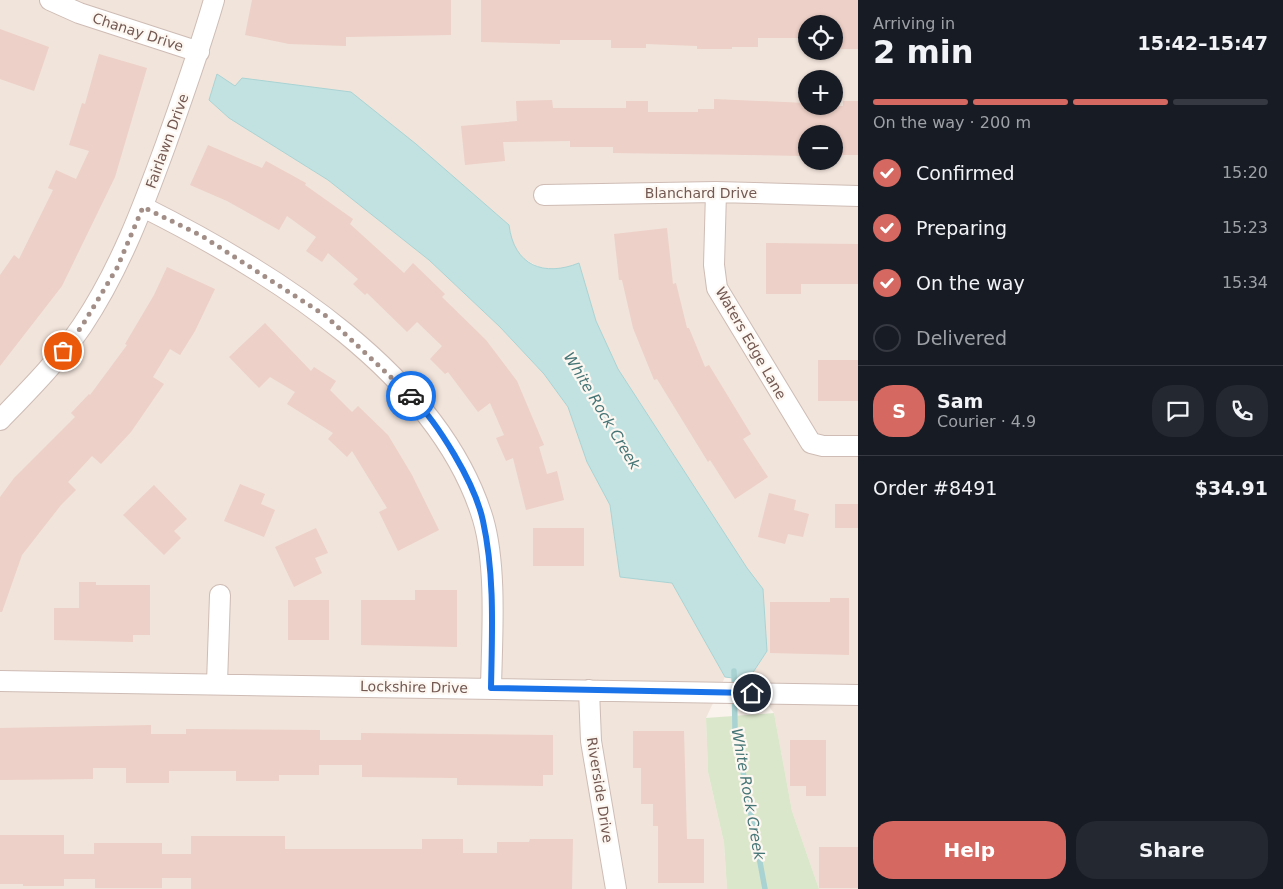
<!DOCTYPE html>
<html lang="en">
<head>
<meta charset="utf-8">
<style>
  :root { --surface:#171b24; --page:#242831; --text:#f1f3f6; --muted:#9ea1a6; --line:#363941; --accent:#d56861 }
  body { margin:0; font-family:"DejaVu Sans",sans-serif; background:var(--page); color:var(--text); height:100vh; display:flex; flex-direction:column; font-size:19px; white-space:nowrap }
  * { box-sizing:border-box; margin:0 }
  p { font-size:16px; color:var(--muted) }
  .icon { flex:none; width:28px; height:28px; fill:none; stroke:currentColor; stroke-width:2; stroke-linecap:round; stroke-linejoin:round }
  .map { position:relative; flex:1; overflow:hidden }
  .sheet { display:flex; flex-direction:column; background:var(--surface); width:425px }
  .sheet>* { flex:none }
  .fabs { position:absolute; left:798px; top:15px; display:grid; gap:10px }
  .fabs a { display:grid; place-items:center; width:45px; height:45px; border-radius:50%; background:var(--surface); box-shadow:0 1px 4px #0004; font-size:25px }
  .pin { position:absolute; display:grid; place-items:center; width:42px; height:42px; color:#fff; margin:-21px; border:2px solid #fff; border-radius:50%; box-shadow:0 1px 5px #0007 }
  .courier { position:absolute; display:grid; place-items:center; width:50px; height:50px; margin:-25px; border:4px solid #1a73e8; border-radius:50%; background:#fff; color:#222; box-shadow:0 1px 6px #0007 }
  .summary em { font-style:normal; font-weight:600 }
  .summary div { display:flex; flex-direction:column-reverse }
  .summary { display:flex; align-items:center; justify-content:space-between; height:85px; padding:0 15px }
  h1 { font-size:32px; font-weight:600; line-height:38px }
  .bar { display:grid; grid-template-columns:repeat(4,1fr); gap:8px 5px; align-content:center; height:60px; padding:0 15px }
  .bar i { height:6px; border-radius:4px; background:var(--line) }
  .bar .active { background:var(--accent) }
  .bar p { grid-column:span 4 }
  .line { display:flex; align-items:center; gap:12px; padding:0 15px; border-top:1px solid var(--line) }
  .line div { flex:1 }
  .round { display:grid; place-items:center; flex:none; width:52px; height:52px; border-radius:20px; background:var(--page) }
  ol { padding:0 15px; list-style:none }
  li { display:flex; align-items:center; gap:15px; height:55px }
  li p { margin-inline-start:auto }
  li .icon { padding:5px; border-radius:50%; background:var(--accent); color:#fff; stroke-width:4 }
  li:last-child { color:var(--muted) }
  li i { width:28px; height:28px; border:2px solid var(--line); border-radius:50% }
  .cta { display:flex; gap:10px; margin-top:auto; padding:10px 15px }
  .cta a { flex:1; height:58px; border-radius:20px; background:var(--accent); color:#fff; font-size:20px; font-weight:600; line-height:58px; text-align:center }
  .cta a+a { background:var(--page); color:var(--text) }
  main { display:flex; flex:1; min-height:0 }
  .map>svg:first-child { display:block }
</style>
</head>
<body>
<main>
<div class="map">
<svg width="858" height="889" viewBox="0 0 858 889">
  <rect width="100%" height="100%" fill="#faf2ec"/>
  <path fill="#f1e4db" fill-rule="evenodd" d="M 0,0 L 858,0 L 858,889 L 819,889 L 792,811 L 774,713 L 748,680 L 767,651 L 763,589 L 747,568 L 618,369 L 596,321 L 579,263 L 562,270 L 539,267 L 521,257 L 511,243 L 509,225 L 416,144 L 351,92 L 235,86 L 217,75 L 209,100 L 229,118 L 328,180 L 429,260 L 500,327 L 544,374 L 568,407 L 587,462 L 610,505 L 620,577 L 672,583 L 725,677 L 706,718 L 708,772 L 724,843 L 727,889 L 0,889 ZM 806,24 L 834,24 L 834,51 L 806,51 ZM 806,79 L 834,79 L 834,106 L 806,106 ZM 806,134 L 834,134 L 834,161 L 806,161 Z"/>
  <path fill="#dbe7cb" d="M 774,713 L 792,811 L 819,889 L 727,889 L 724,843 L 708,772 L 706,718 Z"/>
  <path fill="#c2e2e2" stroke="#a9d3d3" d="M 217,74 L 235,86 L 242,78 L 351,92 L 416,144 L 509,225 C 514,266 544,277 579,263 L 596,321 L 618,369 L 747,568 L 763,589 L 767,651 L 748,680 L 725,677 L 672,583 L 620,577 L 610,505 L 587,462 L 568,407 L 544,374 L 500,327 L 429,260 L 328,180 L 229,118 L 209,100 Z"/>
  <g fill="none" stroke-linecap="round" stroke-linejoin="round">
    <path stroke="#a9d3d3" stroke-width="5.5" d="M 734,671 L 735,729 L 765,889"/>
  </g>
  <path fill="#edd0c7" d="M 252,0 L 451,0 L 451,35 L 346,37 L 346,46 L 289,44 L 245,35 Z
    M 481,0 L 858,0 L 858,49 L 834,49 L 834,24 L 806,24 L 806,38 L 758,38 L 758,47 L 732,47 L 732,49 L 697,49 L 697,46 L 646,44 L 646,48 L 611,48 L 611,40 L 560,40 L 560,44 L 481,42 Z
    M 0,29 L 49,47 L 34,91 L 0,79 Z
    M 99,54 L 147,68 L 115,177 L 62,286 L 0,366 L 0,275 L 14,255 L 19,259 L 53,190 L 48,188 L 56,170 L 76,179 L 89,151 L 69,145 L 82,103 L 85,104 Z
    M 714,99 L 806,103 L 806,106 L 843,106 L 843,101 L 858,101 L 858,155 L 834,155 L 834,134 L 806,134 L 806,156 L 613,153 L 613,147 L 570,147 L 570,141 L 503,142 L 505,161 L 465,165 L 461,126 L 517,121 L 516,101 L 552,100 L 553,108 L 626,108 L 626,101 L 648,101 L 648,112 L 698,112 L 698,109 L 714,109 Z
    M 208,145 L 262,168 L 266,161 L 306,183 L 305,185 L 353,219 L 350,224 L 404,273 L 413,263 L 445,294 L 442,297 L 486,340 L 517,381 L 544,445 L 539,447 L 547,474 L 557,471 L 564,500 L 526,510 L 513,458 L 506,461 L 496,438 L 504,435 L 490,403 L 478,412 L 448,372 L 445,374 L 430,359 L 442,346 L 417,322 L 407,332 L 367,293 L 365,295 L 353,284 L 358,279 L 328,253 L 322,262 L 306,251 L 316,237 L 287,216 L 279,230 L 227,201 L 190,185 Z
    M 667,228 L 673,284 L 676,283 L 687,328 L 689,328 L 705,367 L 709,365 L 751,434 L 743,439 L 768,477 L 735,499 L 710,460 L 708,462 L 657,379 L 654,380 L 633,328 L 622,280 L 619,280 L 614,234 Z
    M 766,243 L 858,244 L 858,284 L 801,284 L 801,294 L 766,294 Z
    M 167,267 L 215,289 L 195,331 L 180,355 L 170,349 L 153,377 L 164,384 L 131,432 L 101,464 L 92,456 L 68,482 L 76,490 L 61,505 L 22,555 L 2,612 L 0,612 L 0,497 L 14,478 L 75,417 L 71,413 L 89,394 L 90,395 L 127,345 L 125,344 L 154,295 Z
    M 265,323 L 311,371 L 314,367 L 336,381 L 330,390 L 352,412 L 358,406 L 388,435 L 412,475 L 439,530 L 398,551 L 379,512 L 387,508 L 352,451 L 347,457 L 328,439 L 333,433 L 287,404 L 295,392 L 270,377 L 259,388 L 229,357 Z
    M 818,360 L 858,360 L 858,401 L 818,401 Z
    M 240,484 L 265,494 L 261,504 L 275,510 L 264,537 L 224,521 Z
    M 154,485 L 187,519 L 174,531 L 181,538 L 164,555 L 123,515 Z
    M 769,493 L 796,500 L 794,510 L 809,514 L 803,537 L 788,534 L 785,544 L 758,537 Z
    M 835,504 L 858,504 L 858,528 L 835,528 Z
    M 316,528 L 328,553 L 315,558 L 322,573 L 294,587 L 275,547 Z
    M 533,528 L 584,528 L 584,566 L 533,566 Z
    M 79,582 L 96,582 L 96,585 L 150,585 L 150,635 L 133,635 L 133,642 L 54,640 L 54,608 L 79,608 Z
    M 415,590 L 457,590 L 457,647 L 361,645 L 361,600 L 415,600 Z
    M 830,598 L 849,598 L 849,655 L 770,653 L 770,602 L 830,602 Z
    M 288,600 L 329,600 L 329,640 L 288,640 Z
    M 151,725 L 151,734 L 186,734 L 186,729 L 320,730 L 320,740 L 361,740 L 361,733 L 553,735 L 553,775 L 543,775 L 543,786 L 457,785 L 457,778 L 362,777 L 362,765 L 319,765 L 319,775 L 279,775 L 279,781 L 236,781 L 236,771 L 169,771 L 169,783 L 126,783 L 126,768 L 93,768 L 93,779 L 0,780 L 0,728 Z
    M 633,731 L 684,731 L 687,839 L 704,839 L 704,883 L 658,883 L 658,826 L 653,826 L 653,804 L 641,804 L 641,768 L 633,768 Z
    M 790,740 L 826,740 L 826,796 L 806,796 L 806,786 L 790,786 Z
    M 0,835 L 64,835 L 64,854 L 94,854 L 94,843 L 162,843 L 162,854 L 191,854 L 191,836 L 285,836 L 285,849 L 422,849 L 422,839 L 463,839 L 463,853 L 497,853 L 497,842 L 529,842 L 530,839 L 573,839 L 572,889 L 191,889 L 191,878 L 162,878 L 162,888 L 95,888 L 95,879 L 64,879 L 64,886 L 23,886 L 23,884 L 0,884 Z
    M 819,847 L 858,847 L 858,888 L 819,888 Z"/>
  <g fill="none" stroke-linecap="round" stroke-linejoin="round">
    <defs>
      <path id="minor" d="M 50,0 L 79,13 L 199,52
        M 716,192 L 714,265 L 717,288 L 811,443 L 823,446 L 858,446
        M 544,195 L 716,192 L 858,196
        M 143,207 C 271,271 439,374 483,519 C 497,567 492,637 491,688
        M 0,420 C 29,390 58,361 82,326 C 120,269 143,207 166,144 C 183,96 200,49 214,0
        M 0,681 L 858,695
        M 217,683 L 220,595
        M 589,690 L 591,741 L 616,889"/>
    </defs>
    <use href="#minor" stroke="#cebcb5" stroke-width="22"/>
    <use href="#minor" stroke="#fff" stroke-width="20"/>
  </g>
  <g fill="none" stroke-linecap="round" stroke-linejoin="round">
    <path stroke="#a28e87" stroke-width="5" stroke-dasharray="0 9" d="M 63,351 L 82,326 L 117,268 L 143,207 L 202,236 L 326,316 L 411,396"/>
    <path stroke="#1a73e8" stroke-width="6" d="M 411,396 C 438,423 475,483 483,521 C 495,576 492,632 491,688 L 752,693"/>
  </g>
  <g text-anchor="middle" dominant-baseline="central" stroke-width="4.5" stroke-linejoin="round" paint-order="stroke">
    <g font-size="14" fill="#735851" stroke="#fdf7f2">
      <text transform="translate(138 32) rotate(18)">Chanay Drive</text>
      <text transform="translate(167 141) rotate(-70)">Fairlawn Drive</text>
      <text x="701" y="193">Blanchard Drive</text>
      <text transform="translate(751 343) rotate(60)">Waters Edge Lane</text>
      <text transform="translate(414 687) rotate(1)">Lockshire Drive</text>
      <text transform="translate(600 790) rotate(81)">Riverside Drive</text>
    </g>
    <g font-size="15" font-style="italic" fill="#467576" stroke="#fdf7f2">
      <text transform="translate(602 411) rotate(59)">White Rock Creek</text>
      <text transform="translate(748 794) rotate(80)">White Rock Creek</text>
    </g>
  </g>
</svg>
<div class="fabs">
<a><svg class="icon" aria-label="locate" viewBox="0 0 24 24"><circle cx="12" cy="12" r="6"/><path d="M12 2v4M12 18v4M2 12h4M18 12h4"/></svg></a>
<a>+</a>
<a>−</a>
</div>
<div class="pin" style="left:63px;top:351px;background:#ea580c"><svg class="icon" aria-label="bag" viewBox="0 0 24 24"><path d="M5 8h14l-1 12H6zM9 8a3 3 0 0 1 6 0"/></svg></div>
<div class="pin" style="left:752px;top:693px;background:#1f2937"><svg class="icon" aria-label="home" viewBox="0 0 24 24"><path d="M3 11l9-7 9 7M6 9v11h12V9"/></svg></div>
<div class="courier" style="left:411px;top:396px"><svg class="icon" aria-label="car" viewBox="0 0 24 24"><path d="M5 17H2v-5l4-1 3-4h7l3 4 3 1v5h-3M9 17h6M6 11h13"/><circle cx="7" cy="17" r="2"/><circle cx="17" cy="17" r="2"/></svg></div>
</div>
<section class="sheet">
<div class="summary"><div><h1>2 min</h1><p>Arriving in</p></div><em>15:42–15:47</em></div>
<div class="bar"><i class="active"></i><i class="active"></i><i class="active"></i><i></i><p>On the way · 200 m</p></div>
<ol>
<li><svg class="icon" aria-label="check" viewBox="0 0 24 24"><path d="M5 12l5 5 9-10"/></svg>Confirmed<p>15:20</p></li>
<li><svg class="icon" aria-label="check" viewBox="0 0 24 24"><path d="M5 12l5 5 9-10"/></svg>Preparing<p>15:23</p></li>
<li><svg class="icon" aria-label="check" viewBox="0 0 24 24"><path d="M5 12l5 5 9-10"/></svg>On the way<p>15:34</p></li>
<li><i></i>Delivered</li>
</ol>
<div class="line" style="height:90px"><b class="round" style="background:var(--accent);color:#fff">S</b><div><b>Sam</b><p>Courier · 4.9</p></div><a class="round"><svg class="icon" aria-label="chat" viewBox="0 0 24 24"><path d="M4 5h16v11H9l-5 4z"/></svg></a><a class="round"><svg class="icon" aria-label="phone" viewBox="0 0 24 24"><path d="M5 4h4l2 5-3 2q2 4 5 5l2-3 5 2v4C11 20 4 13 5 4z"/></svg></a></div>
<div class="line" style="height:65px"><div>Order #8491</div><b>$34.91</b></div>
<div class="cta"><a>Help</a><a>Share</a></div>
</section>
</main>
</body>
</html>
